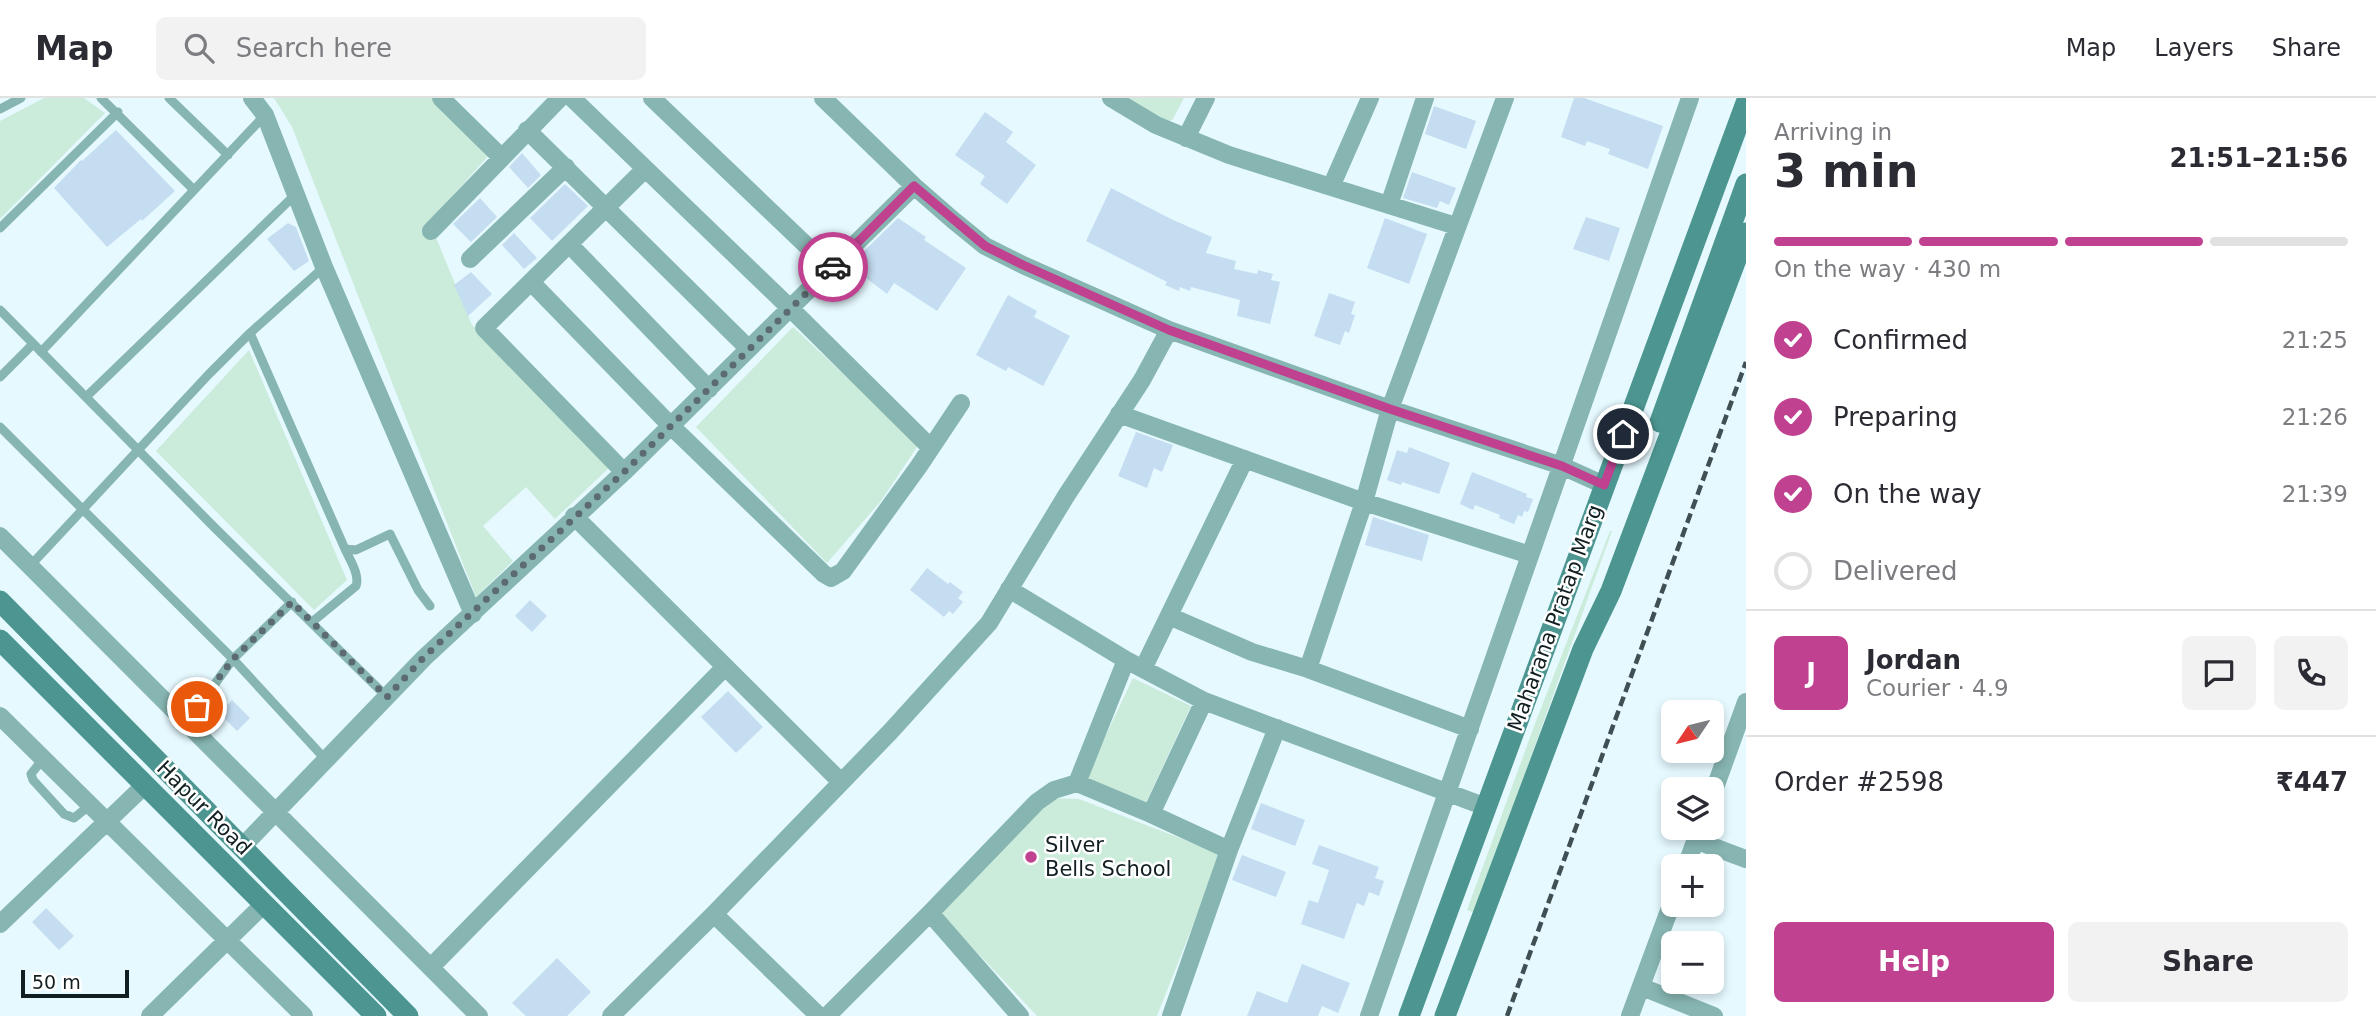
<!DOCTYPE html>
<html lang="en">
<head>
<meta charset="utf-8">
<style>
  :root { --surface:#fff; --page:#f2f2f3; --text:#2b2b33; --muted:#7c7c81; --line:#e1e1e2; --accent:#bf4190 }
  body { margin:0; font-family:"DejaVu Sans",sans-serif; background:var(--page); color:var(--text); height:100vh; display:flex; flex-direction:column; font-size:26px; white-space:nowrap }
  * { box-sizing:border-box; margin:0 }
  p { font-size:23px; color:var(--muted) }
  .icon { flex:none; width:38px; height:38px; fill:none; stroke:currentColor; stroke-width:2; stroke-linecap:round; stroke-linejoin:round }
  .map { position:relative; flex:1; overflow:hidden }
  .details { display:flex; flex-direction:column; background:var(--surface); width:630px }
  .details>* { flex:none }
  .needle { width:46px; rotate:235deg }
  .tools { position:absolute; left:1661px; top:602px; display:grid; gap:14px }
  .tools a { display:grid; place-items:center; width:63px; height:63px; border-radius:10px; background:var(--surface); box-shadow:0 4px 10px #0003; font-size:35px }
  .scale { position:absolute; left:21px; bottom:18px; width:108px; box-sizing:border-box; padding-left:7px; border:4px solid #121f22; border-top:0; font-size:19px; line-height:24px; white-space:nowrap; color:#121f22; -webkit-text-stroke:5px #fff; paint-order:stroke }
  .pin { position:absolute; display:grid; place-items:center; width:60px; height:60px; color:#fff; margin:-30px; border:4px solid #fff; border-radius:50%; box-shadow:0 2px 7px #0007 }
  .courier { position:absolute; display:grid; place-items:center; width:70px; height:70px; margin:-35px; border:5px solid #bf4190; border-radius:50%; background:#fff; color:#222; box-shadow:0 2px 9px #0007 }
  .summary em { font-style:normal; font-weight:600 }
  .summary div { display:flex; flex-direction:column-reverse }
  .summary { display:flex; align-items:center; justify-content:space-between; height:119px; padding:0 28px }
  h1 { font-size:46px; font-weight:600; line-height:52px }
  .bar { display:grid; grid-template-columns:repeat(4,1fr); gap:10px 7px; align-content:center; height:84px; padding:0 28px }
  .bar i { height:9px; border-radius:5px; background:var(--line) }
  .bar .selected { background:var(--accent) }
  .bar p { grid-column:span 4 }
  .line { display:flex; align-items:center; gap:18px; padding:0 28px; border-top:2px solid var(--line) }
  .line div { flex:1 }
  .round { display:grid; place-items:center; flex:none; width:74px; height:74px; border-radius:10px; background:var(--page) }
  ol { padding:0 28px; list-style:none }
  li { display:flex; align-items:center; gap:21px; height:77px }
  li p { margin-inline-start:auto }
  li .icon { padding:7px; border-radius:50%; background:var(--accent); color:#fff; stroke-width:4 }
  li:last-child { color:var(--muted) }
  li i { width:38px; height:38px; border:4px solid var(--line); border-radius:50% }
  .primary-button { display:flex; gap:14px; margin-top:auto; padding:14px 28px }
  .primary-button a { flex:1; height:80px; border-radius:10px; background:var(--accent); color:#fff; font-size:28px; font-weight:600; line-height:80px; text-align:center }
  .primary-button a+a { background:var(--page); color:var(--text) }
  header { display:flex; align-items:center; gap:42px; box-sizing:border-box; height:98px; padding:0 35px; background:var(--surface); border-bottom:2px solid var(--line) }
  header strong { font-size:33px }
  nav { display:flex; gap:38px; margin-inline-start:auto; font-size:24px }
  .search { width:490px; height:63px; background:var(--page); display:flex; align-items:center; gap:18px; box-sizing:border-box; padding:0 24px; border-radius:10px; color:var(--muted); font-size:26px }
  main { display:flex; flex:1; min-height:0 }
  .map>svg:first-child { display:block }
</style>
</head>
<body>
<header>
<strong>Map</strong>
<div class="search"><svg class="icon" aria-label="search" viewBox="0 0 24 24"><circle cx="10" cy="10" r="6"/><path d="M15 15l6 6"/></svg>Search here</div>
<nav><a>Map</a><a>Layers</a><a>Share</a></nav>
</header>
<main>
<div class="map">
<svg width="1746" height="918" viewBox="0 0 1746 918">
  <rect width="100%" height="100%" fill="#e5f9ff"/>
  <path fill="#cbebdb" d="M 44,0 L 84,0 L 105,15 L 0,121 L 0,23 Z
    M 274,0 L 439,0 L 490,56 L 430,123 L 435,137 L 472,227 L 612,367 L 555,421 L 526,389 L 483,428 L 513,463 L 476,499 L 292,29 Z
    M 1111,0 L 1184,0 L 1173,21 L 1166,25 Z
    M 793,229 L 919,346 L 881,403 L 827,465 L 696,329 Z
    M 249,252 L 347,482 L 314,512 L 156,353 Z
    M 1610,433 L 1612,433 L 1475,815 L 1467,812 L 1536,623 Z
    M 1133,580 L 1191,608 L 1143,711 L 1084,683 Z
    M 1047,700 L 1079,701 L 1221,756 L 1157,918 L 1037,918 L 939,814 Z"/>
  <path fill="#c5ddf1" d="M 1574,0 L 1584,0 L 1663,28 L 1648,71 L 1608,56 L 1610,51 L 1587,43 L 1585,48 L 1561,39 Z
    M 1434,8 L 1476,23 L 1466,51 L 1425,36 Z
    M 985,14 L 1013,34 L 1006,44 L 1036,67 L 1007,106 L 980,86 L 985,78 L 955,57 Z
    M 116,32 L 175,93 L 142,123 L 141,121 L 107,149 L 54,90 L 81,62 L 82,63 Z
    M 522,55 L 541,77 L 528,90 L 509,69 Z
    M 1412,74 L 1456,90 L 1449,107 L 1440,103 L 1437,110 L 1403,100 Z
    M 565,86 L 588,108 L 552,143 L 530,120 Z
    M 1111,90 L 1171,121 L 1212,139 L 1206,155 L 1236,163 L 1234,171 L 1257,176 L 1258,172 L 1273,176 L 1271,182 L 1280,184 L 1270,226 L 1237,218 L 1240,202 L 1191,189 L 1190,193 L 1180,189 L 1179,193 L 1165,187 L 1167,184 L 1086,143 Z
    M 480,100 L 497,119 L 471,144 L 453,126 Z
    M 1586,119 L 1620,130 L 1609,163 L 1573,151 Z
    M 898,120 L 926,139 L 924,142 L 966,170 L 937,213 L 894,185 L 887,196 L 853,170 L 865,152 Z
    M 1385,120 L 1427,136 L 1409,186 L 1367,170 Z
    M 288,125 L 296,129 L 309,163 L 294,173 L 267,141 Z
    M 514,135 L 537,160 L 524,171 L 502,147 Z
    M 471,174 L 492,196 L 468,218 L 454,187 Z
    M 1329,195 L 1355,204 L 1351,216 L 1355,217 L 1349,235 L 1345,233 L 1340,247 L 1314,238 Z
    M 1008,197 L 1037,213 L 1034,219 L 1070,238 L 1043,288 L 1008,269 L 1006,273 L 976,257 Z
    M 1136,334 L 1173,347 L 1162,374 L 1154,370 L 1147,390 L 1118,378 Z
    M 1409,349 L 1450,365 L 1439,396 L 1402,384 L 1401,387 L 1387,382 L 1397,352 L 1407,355 Z
    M 1472,374 L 1527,396 L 1526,399 L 1533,401 L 1528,414 L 1524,413 L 1522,419 L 1518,417 L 1514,426 L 1499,420 L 1500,417 L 1475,407 L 1473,412 L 1460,406 Z
    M 1373,419 L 1429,437 L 1422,463 L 1365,447 Z
    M 927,470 L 948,486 L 950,484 L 963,494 L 958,500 L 963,504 L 953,516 L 949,513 L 944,519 L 910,492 Z
    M 530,502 L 547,518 L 532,534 L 515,518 Z
    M 728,593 L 763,629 L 736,655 L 701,619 Z
    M 232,602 L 250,620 L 237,633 L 219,615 Z
    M 1261,705 L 1305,722 L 1295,748 L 1251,731 Z
    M 1319,747 L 1379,769 L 1375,780 L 1384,783 L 1379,798 L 1369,794 L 1364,808 L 1357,805 L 1344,841 L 1301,826 L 1309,802 L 1318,805 L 1329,772 L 1312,766 Z
    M 1242,757 L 1286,774 L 1276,799 L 1232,782 Z
    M 46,810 L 74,838 L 59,852 L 32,824 Z
    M 557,860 L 591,894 L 567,918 L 526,918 L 512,905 Z
    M 1302,866 L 1350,885 L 1338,915 L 1322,908 L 1318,918 L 1247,918 L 1257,893 L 1287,905 Z"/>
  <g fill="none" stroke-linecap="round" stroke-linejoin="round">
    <path stroke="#87b5b1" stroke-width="9" d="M 101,0 L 194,92
      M 169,0 L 228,57
      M 0,11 L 21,0
      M 0,130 L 118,14
      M 0,212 L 215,430 L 387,599
      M 250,235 L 345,451 L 356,452 L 390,436 L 418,492 L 430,508
      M 41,254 L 265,17
      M 0,279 L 33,246
      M 86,299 L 296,96
      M 0,329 L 233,561 L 326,662
      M 30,468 L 209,276 L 250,235 L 324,169
      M 312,524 L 356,488 C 360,477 350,462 345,451
      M 187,624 L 233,561 L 292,504
      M 43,661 L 31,676 L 33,682 L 64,716 L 74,720 L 90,707"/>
    <path stroke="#87b5b1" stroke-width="18" d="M 252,0 L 265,17 L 324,169 L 473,516
      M 441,0 L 501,59
      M 572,0 L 791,211 L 931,350
      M 652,0 L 831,171
      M 823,0 L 914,88 L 953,122 L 985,148 L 1023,167 L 1169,232 L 1390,311 L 1562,368 L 1604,387
      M 1111,0 L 1156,27 L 1229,57 L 1456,128
      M 527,32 L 749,251
      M 1186,40 L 1206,0
      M 1331,89 L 1370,0
      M 1389,107 L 1425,0
      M 431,133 L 560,0
      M 569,146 L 709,291
      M 470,161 L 566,69
      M 531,184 L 671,328 L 824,476 L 831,480 L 843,473 L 919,368 L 961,305
      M 1119,316 L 1364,404 L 1530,457
      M 624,374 L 484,230 L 645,71
      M 574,418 L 841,684
      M 0,438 L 479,918
      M 1009,491 L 1126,562 L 1204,603 L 1486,709
      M 1169,518 L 1252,554 L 1308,571
      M 1143,571 L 1245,361
      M 0,618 L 304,918
      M 1470,631 L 1308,571 L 1364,404 L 1390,311 L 1505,0
      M 1077,685 L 1151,716 L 1204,603
      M 1712,698 L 1746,604
      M 1151,716 L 1229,752
      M 1695,742 L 1746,761
      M 242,749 L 424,560 L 624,374 L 914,88
      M 1686,768 L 1700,730
      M 930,815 L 1020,918
      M 714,816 L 819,918
      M 0,826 L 145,687
      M 431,869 L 725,569
      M 1642,889 L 1714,918
      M 150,918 L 264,806
      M 611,918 L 714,816 L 890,634 L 989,525 L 1066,398 L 1142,282 L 1169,232
      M 827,918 L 930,815 L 1037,704 L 1054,692 L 1077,685 L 1126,562
      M 1171,918 L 1229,752 L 1277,630
      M 1369,918 L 1690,0
      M 1630,918 L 1673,802"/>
    <path stroke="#4c9590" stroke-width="21" d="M 1660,324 L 1746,86
      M 0,503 L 408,918
      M 0,542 L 376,918
      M 1409,918 L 1746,5
      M 1445,918 L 1583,551 L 1611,493 L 1746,135"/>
    <path stroke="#404f52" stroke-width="4.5" stroke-dasharray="10 5" stroke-linecap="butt" d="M 1507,918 L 1746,264"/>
  </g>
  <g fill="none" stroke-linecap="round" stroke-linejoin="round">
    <path stroke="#5c6b6f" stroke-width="7" stroke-dasharray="0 12.6" d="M 197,609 L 233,561 L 292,504 L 387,599 L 424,559 L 624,374 L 833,169"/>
    <path stroke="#bf4190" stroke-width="9" d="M 833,169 L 914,88 L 985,148 L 1023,167 L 1169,232 L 1390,311 L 1562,368 L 1604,387 L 1623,336"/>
  </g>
  <circle fill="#bf4190" stroke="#fff" stroke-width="2.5" cx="1031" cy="759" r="7"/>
  <g text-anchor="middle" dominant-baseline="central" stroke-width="5" stroke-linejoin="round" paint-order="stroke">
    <g font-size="21" fill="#121f22" stroke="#fff">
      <text transform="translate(1555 520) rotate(-70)">Maharana Pratap Marg</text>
      <text transform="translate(204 710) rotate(45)">Hapur Road</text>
    </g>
    <g font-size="21" fill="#121f22" stroke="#fff" text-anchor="start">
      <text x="1045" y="747">Silver<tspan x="1045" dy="24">Bells School</tspan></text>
    </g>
  </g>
</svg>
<div class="tools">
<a><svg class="needle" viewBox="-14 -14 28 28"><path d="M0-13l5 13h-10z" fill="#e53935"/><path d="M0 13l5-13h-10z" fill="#7c7c81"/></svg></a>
<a><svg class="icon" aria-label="layers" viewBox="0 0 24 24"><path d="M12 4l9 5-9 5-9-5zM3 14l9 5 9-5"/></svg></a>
<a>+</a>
<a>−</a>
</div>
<div class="scale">50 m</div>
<div class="pin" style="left:197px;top:609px;background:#ea580c"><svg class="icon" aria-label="bag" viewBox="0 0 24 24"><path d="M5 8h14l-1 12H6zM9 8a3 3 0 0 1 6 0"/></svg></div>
<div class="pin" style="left:1623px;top:336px;background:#1f2937"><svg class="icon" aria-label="home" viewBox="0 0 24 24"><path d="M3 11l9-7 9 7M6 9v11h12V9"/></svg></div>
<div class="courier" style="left:833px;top:169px"><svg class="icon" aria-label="car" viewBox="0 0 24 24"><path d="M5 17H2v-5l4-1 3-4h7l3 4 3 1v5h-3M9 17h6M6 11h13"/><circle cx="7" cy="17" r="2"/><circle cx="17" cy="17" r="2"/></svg></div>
</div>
<section class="details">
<div class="summary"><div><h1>3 min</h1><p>Arriving in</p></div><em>21:51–21:56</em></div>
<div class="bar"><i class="selected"></i><i class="selected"></i><i class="selected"></i><i></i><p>On the way · 430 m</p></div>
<ol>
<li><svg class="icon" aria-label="check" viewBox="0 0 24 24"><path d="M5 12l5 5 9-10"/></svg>Confirmed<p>21:25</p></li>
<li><svg class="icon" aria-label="check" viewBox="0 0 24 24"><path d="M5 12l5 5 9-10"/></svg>Preparing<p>21:26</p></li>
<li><svg class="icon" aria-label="check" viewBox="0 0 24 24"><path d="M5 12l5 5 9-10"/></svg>On the way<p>21:39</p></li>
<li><i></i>Delivered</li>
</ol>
<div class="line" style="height:126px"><b class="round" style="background:var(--accent);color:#fff">J</b><div><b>Jordan</b><p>Courier · 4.9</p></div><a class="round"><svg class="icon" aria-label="chat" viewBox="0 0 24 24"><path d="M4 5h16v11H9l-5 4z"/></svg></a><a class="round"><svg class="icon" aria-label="phone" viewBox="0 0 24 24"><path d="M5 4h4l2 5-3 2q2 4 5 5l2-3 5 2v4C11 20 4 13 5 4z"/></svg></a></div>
<div class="line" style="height:91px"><div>Order #2598</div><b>₹447</b></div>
<div class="primary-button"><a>Help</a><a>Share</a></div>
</section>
</main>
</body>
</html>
